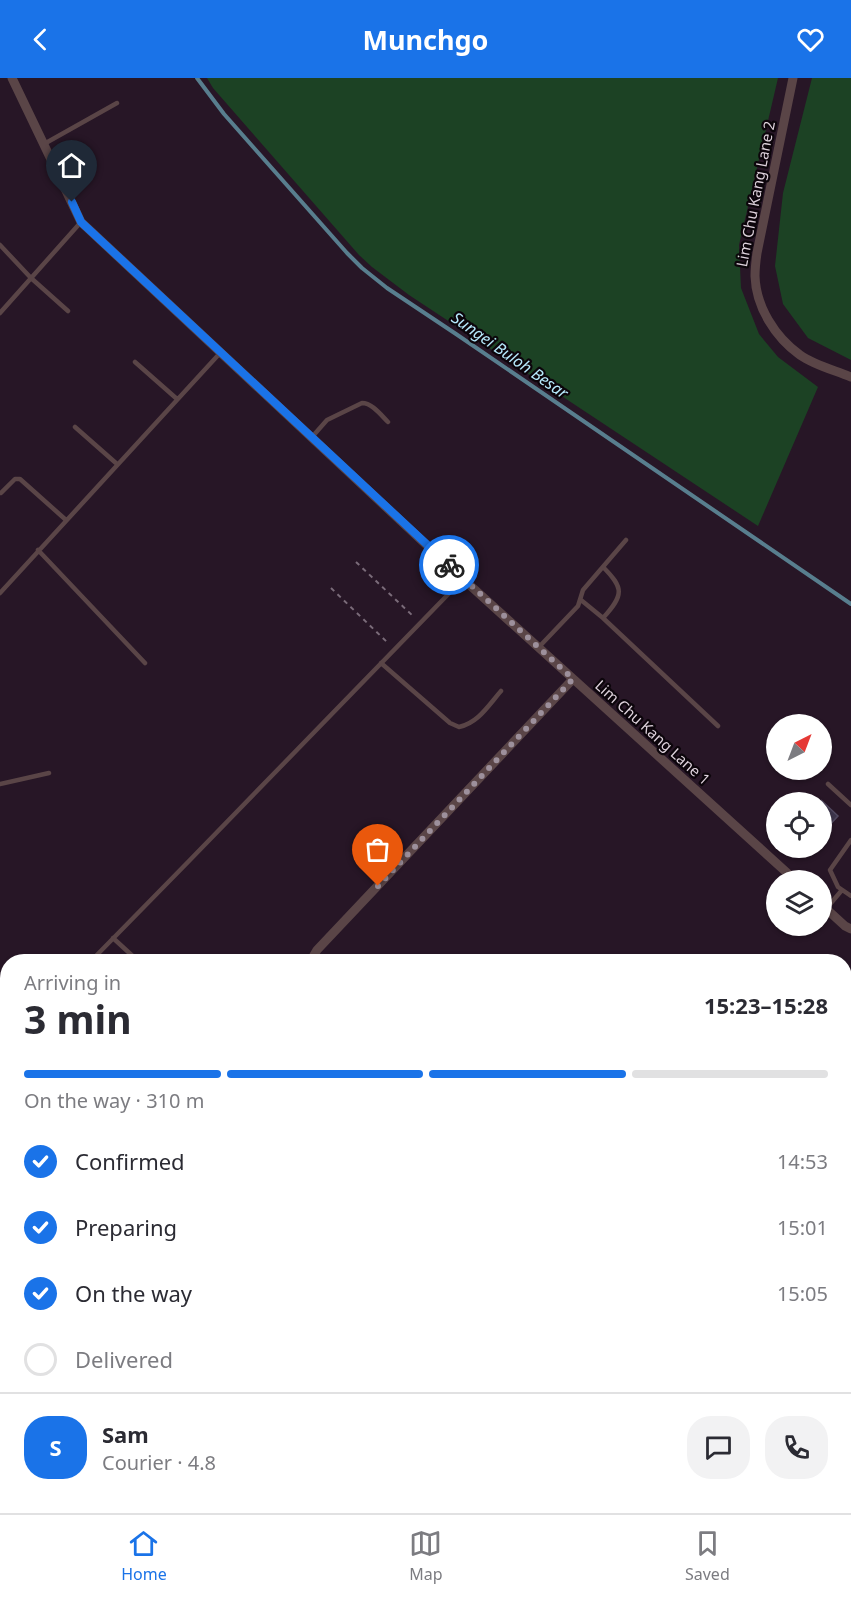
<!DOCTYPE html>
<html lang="en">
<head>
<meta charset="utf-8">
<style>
  :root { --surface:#fff; --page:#f2f2f3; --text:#2b2b33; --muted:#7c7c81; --line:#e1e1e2; --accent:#1a73e8 }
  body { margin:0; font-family:"Noto Sans",sans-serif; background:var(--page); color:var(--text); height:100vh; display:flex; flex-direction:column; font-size:22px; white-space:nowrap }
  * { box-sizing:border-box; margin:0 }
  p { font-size:20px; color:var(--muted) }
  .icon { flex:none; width:33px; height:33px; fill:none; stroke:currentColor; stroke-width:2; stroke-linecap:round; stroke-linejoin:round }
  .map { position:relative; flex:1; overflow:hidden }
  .details { position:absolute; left:0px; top:876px; width:852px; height:560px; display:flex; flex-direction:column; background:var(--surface); border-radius:24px 24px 0 0; box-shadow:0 2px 4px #0004 }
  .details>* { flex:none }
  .needle { width:39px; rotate:42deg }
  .controls { position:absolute; left:766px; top:636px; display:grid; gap:12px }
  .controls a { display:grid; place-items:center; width:66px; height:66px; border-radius:50%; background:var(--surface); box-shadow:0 2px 4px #0004; font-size:30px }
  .pin { position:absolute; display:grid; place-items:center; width:51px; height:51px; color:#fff; margin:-62px -26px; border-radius:50% 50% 50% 0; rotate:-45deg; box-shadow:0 0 6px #0007 }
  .pin .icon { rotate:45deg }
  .courier { position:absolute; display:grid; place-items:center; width:60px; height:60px; margin:-30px; border:4px solid #1a73e8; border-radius:50%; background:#fff; color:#222; box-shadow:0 2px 8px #0007 }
  .summary em { font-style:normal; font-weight:700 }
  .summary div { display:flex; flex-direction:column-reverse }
  .summary { display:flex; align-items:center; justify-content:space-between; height:102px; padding:0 24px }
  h1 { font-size:39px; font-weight:700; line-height:45px }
  .bar { display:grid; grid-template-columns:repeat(4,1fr); gap:9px 6px; align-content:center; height:72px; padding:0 24px }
  .bar i { height:8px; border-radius:4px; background:var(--line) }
  .bar .current { background:var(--accent) }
  .bar p { grid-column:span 4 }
  .line { display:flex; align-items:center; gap:15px; padding:0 24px; border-top:2px solid var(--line) }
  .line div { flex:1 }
  .round { display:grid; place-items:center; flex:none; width:63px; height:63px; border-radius:24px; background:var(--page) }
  ol { padding:0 24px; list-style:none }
  li { display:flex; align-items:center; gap:18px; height:66px }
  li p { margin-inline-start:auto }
  li .icon { padding:6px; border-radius:50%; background:var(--accent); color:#fff; stroke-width:4 }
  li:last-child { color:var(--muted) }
  li i { width:33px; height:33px; border:3px solid var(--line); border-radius:50% }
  header { display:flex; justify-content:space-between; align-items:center; height:78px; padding:0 24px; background:var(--accent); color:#fff; font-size:27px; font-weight:700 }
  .tabs { display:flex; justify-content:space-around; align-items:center; height:84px; border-top:2px solid var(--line); background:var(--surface); font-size:16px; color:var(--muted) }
  .tabs a { display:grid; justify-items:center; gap:3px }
  .tabs .current { color:var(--accent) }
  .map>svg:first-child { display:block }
</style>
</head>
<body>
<header><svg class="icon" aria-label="back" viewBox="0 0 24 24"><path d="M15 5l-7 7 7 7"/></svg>Munchgo<svg class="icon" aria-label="heart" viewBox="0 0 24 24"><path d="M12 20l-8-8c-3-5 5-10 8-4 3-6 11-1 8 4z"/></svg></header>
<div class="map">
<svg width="851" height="1435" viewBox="0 0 851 1435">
  <rect width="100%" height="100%" fill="#271626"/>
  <path fill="#1c4224" d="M 207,0 L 778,0 L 739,167 L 741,210 L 759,256 L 778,279 L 818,309 L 758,448 L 409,217 L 372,189 L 359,177 L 213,10 Z
    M 812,0 L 851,0 L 851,282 L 808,260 L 783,226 L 775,188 L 783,115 Z
    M 7,1338 L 8,1428 L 219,1428 L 222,1435 L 0,1435 L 0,1343 Z
    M 851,1386 L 851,1435 L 799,1435 L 806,1428 L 844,1428 L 845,1392 Z"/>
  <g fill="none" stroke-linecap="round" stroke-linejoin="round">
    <path stroke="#587e8e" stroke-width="4" d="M 197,0 L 224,36 L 347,175 L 362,190 L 387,210 L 456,256 L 851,526
      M 0,1219 L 8,1224
      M 232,1428 L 234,1435
      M 659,1428 L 668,1435"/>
  </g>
  <path fill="#3d354b" stroke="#524a61" stroke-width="1.5" d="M 822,723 L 838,738 L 822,755 Z"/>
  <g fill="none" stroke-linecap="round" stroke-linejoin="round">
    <path stroke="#7a6b79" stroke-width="2" stroke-dasharray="4.5 4.5" stroke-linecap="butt" d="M 356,484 L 414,539
      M 331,510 L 388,565"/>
    <path stroke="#5a4547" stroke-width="4.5" d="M 44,66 L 117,25
      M 0,167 L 31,200 L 68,233
      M 0,235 L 81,144
      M 135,284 L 177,321
      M 75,349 L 117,386
      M 312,359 L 327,342 L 362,325 C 372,325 381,337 388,344
      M 1,415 L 15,401 L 20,401 L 66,442
      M 38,472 L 145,585
      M 0,515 L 221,274
      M 581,522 L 603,540 L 718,648
      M 603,540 C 624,517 624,510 603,489
      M 538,570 L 578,528 L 583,512 L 626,462
      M 381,585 L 450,645 L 459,649 C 478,645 488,628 501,613
      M 0,706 L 49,695
      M 828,706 L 851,727
      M 851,762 L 830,792 L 838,809 L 851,818
      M 826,831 L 842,812
      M 113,860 L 137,882
      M 90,884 L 188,784 L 463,501
      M 0,978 L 8,970
      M 0,1088 L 8,1080
      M 844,1090 L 851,1084
      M 0,1344 L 8,1339"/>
    <path stroke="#5a4547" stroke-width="9" d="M 12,0 L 81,144 L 463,501 L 795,802
      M 793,0 L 757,175 C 756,182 755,190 755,198 C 756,229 775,259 800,277 C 814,287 834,292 851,299
      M 822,827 L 845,848 L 851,851
      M 310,884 L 317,872 L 573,601
      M 549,1428 L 552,1435"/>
  </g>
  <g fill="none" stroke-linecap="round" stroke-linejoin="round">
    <path stroke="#9d909c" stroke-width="6" stroke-dasharray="0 10.8" d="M 378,808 L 573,601 L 449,487"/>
    <path stroke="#1a73e8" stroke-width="8" d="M 72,124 L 81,144 L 449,487"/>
  </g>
  <g text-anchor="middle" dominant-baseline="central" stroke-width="4.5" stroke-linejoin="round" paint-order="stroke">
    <g font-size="15" fill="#ddd1db" stroke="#0c050b">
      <text transform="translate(755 116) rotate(-79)">Lim Chu Kang Lane 2</text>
      <text transform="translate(653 654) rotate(42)">Lim Chu Kang Lane 1</text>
    </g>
    <g font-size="16" font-style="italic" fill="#b6e9fc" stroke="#0c050b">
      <text transform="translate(510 277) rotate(35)">Sungei Buloh Besar</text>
    </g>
  </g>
</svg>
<div class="controls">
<a><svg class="needle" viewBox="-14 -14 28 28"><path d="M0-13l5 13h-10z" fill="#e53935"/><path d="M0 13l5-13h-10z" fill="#7c7c81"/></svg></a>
<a><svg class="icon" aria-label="locate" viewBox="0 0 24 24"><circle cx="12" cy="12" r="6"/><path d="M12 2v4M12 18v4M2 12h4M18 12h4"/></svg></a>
<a><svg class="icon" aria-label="layers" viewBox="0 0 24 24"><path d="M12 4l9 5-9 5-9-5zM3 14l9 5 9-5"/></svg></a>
</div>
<div class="pin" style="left:378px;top:808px;background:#ea580c"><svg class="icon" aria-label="bag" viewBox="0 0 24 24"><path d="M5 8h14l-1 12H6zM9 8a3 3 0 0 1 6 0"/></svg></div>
<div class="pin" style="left:72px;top:124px;background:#1f2937"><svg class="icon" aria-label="home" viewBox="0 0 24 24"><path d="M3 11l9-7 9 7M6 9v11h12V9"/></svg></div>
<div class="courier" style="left:449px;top:487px"><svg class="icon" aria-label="bike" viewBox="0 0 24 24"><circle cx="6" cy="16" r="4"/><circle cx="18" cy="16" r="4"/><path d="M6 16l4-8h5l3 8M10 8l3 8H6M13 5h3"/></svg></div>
<section class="details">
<div class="summary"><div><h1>3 min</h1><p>Arriving in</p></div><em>15:23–15:28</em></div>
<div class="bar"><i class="current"></i><i class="current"></i><i class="current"></i><i></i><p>On the way · 310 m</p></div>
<ol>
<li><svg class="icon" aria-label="check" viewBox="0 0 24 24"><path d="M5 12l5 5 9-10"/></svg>Confirmed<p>14:53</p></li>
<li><svg class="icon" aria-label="check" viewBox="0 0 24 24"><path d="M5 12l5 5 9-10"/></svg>Preparing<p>15:01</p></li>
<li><svg class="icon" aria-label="check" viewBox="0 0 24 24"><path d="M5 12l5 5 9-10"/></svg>On the way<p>15:05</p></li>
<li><i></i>Delivered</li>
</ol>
<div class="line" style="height:108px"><b class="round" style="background:var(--accent);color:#fff">S</b><div><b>Sam</b><p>Courier · 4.8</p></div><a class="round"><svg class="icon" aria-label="chat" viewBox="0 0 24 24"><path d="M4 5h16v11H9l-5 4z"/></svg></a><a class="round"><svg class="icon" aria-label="phone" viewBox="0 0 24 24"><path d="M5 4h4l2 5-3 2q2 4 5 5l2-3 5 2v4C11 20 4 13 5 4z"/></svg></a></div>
</section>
</div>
<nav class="tabs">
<a class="current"><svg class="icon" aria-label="home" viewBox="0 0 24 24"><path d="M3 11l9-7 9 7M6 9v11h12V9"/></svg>Home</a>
<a><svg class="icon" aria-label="map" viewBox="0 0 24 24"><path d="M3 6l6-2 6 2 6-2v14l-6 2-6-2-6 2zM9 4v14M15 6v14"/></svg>Map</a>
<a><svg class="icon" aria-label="saved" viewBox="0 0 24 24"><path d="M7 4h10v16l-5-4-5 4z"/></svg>Saved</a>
</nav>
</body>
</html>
